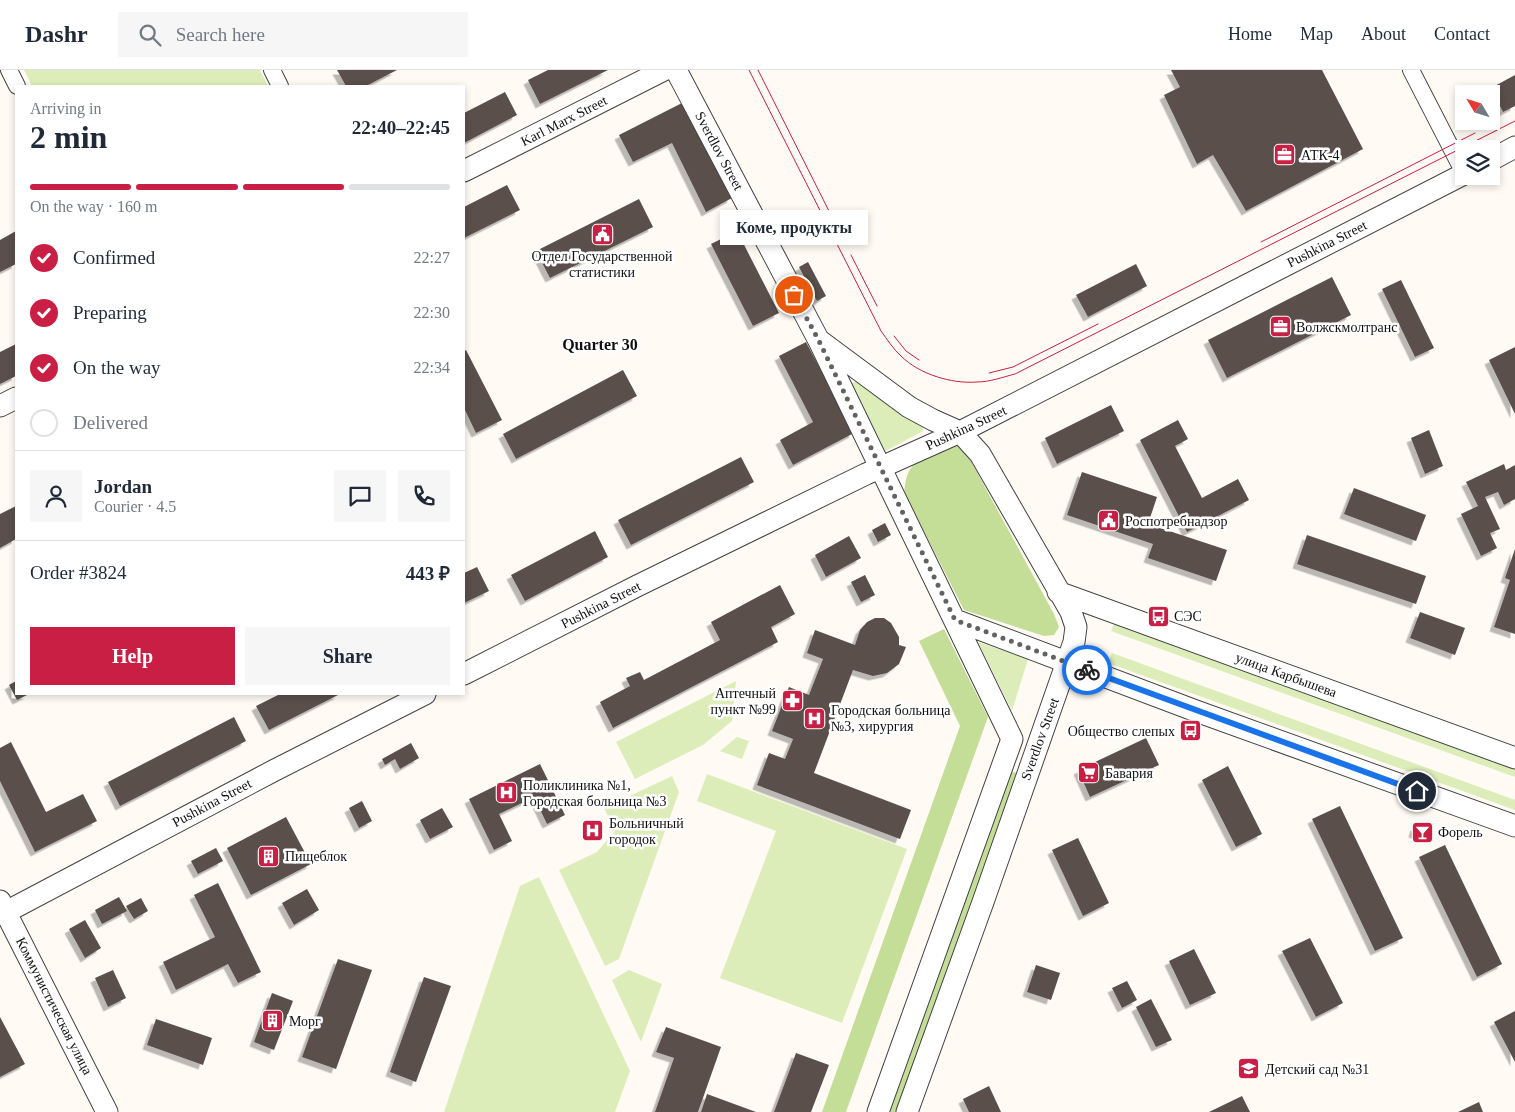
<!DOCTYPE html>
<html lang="en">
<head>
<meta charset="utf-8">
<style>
  :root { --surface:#fff; --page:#f6f6f7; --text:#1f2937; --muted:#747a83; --line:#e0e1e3; --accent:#ca1f45 }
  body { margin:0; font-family:"Times New Roman",serif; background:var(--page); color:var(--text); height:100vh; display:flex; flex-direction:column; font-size:19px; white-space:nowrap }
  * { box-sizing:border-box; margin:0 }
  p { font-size:16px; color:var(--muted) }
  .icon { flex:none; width:28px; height:28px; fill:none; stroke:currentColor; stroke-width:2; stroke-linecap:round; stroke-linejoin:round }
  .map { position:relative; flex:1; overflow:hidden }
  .drawer { position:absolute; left:15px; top:15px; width:450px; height:610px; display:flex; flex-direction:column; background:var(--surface); border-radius:0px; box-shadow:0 2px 8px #0003 }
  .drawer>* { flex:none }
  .needle { width:32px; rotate:308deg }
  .buttons { position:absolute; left:1455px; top:15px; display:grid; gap:10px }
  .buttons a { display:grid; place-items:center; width:45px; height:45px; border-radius:0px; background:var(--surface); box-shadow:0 2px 8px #0003; font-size:25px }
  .pin { position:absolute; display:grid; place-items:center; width:42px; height:42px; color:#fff; margin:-21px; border:2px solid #fff; border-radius:50%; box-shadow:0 1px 5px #0007 }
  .courier { position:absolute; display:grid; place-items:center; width:50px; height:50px; margin:-25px; border:4px solid #1a73e8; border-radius:50%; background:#fff; color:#222; box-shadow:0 1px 6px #0007 }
  .bubble { position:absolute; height:35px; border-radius:0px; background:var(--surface); box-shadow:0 2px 8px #0003; font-size:16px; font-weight:700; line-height:35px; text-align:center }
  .summary em { font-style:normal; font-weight:700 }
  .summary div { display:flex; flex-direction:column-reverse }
  .summary { display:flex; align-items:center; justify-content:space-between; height:85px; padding:0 15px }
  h1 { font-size:32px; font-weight:700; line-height:38px }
  .bar { display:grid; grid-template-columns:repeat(4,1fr); gap:8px 5px; align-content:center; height:60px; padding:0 15px }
  .bar i { height:6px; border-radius:4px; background:var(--line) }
  .bar .active { background:var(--accent) }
  .bar p { grid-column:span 4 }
  .line { display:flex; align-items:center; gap:12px; padding:0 15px; border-top:1px solid var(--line) }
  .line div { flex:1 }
  .round { display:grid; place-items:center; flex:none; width:52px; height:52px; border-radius:0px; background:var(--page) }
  ol { padding:0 15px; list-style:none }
  li { display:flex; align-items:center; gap:15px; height:55px }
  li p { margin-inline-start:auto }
  li .icon { padding:5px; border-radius:50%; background:var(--accent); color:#fff; stroke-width:4 }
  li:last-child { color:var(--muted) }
  li i { width:28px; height:28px; border:2px solid var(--line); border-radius:50% }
  .action { display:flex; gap:10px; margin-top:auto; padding:10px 15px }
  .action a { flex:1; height:58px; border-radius:0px; background:var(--accent); color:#fff; font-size:20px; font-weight:700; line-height:58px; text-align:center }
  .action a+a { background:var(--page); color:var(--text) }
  header { display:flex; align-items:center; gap:30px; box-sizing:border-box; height:70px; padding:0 25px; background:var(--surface); border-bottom:1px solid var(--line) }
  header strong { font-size:24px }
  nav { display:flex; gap:28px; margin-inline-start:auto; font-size:18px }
  .search { width:350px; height:45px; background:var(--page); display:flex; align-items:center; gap:12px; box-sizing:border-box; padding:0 18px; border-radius:0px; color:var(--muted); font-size:19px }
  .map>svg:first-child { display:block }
</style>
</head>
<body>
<header>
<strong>Dashr</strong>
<div class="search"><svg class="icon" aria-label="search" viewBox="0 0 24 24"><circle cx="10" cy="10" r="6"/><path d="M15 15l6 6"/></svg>Search here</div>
<nav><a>Home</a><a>Map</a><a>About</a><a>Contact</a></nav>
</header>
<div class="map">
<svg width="1515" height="1042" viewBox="0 0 1515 1042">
  <defs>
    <filter id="shadow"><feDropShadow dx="-4.5" dy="4.5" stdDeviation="0" flood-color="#0004"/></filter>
  </defs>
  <rect width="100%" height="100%" fill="#fffbf4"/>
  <path fill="#ddedba" d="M 24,0 L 260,0 L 268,16 L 32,16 Z
    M 859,310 L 924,355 L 923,361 L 882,383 L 848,315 Z
    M 1114,554 L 1515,699 L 1515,707 L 1111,561 Z
    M 978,572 L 1028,589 L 1012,641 Z
    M 1112,583 L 1515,730 L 1515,740 L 1108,593 Z
    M 736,611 L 732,651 L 703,675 L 635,709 L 616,672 Z
    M 737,667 L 749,671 L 742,689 L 720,681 Z
    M 707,704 L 907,779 L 842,953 L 720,908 L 776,761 L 697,731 Z
    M 672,706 L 679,722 L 619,889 L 605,896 L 559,800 L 597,782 L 615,761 L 604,738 Z
    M 539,807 L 630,1001 L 615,1042 L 444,1042 L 520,816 Z
    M 629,900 L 662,914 L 641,972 L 612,910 Z"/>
  <path fill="#c4de98" d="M 957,376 L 967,384 L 1054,544 L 1059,557 L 1054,565 L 1044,566 L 964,540 L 904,422 C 905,417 905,411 907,406 C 914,386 939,379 957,376 Z
    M 944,559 L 988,647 L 846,1042 L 822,1042 L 960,656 L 919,571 Z
    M 1011,702 L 1020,703 L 898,1042 L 887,1042 Z"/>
  <path fill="#5a4f4c" filter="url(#shadow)" d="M 337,0 L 397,0 L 366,16 L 346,16 Z
    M 548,0 L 608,0 L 540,34 L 528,10 Z
    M 1171,0 L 1322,0 L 1363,79 L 1246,141 L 1213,85 L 1197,94 L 1164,25 L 1180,17 Z
    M 1515,5 L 1515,36 L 1503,42 L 1491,18 Z
    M 505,22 L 517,45 L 464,73 L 464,43 Z
    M 684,32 L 732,128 L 706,142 L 672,73 L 633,92 L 619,65 Z
    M 507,115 L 520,140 L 464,168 L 464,137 Z
    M 639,129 L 653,157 L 550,208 L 536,181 Z
    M 16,161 L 16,194 L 0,202 L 0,170 Z
    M 737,161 L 779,243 L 753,256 L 711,174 Z
    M 808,192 L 826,226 L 817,231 L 799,197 Z
    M 1136,194 L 1147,216 L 1088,247 L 1076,225 Z
    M 1332,207 L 1351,245 L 1227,308 L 1208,270 Z
    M 1401,210 L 1434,278 L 1415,287 L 1382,219 Z
    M 806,272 L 854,363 L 793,395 L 780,370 L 813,352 L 779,286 Z
    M 16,274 L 16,306 L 0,314 L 0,282 Z
    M 1515,277 L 1515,344 L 1489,290 Z
    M 466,280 L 502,350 L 476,363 L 464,338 L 464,281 Z
    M 623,300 L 637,326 L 516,389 L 503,364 Z
    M 1111,335 L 1124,361 L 1057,394 L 1045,368 Z
    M 1178,350 L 1188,369 L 1175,376 L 1202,428 L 1238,409 L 1249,430 L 1187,462 L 1140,370 Z
    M 1429,360 L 1443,396 L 1425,404 L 1411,368 Z
    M 741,387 L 754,412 L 631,475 L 618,450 Z
    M 1504,394 L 1506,400 L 1515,395 L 1515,429 L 1504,435 L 1498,422 L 1485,427 L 1500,459 L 1490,463 L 1497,478 L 1481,486 L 1461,444 L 1478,436 L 1466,412 Z
    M 1082,402 L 1157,427 L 1148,454 L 1227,480 L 1216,511 L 1148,488 L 1153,474 L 1067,445 Z
    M 1354,418 L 1426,445 L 1416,471 L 1344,444 Z
    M 16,436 L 16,469 L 0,478 L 0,444 Z
    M 885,453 L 891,465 L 878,472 L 872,460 Z
    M 595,461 L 608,487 L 525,531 L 511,505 Z
    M 1307,465 L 1426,506 L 1416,534 L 1297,494 Z
    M 849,466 L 861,488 L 826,507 L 815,485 Z
    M 1515,479 L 1515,564 L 1494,557 L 1510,510 L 1505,508 Z
    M 477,497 L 489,521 L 464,533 L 464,503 Z
    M 865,505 L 875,525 L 861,532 L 851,512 Z
    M 780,515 L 795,544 L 771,557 L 778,572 L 613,658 L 600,632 L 630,616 L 626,608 L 640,602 L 644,610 L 720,570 L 711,552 Z
    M 1420,542 L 1465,558 L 1455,585 L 1410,568 Z
    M 875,548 L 884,548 L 891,553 L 899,567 L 899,575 L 906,577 L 899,594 L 887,603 L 873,606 L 853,600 L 814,703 L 911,740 L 900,769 L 757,715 L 769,683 L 785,689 L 793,669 L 772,661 L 789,617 L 809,625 L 823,589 L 807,583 L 815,560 L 855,575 L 860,560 L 867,552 Z
    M 16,611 L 16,624 L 29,624 L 17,630 L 9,615 Z
    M 280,624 L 340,624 L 269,660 L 256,636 Z
    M 234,647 L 246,671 L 120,736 L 108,712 Z
    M 1146,668 L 1159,695 L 1090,727 L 1078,700 Z
    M 11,672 L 46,742 L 83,724 L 97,751 L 35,782 L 0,711 L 0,678 Z
    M 411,673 L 419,688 L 400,699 L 395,689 L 385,695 L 382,689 Z
    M 540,694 L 565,745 L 547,754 L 534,727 L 499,744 L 512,771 L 494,780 L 469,729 Z
    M 1228,696 L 1262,764 L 1236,777 L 1202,710 Z
    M 362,731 L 372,751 L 359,758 L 349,738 Z
    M 1340,736 L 1403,868 L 1375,881 L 1312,749 Z
    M 442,738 L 453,757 L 430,769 L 420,750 Z
    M 286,747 L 311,794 L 251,825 L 227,778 Z
    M 1415,756 L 1432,761 L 1429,768 L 1413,763 Z
    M 1078,768 L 1109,833 L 1083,846 L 1052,780 Z
    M 1445,775 L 1502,894 L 1477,907 L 1419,787 Z
    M 216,778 L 223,791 L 198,804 L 191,791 Z
    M 218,813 L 261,902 L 238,913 L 228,894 L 176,920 L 163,892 L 215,867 L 194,825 Z
    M 307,819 L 319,840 L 294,855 L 282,833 Z
    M 119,827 L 127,841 L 102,854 L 95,840 Z
    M 141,828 L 148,841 L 134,849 L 126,836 Z
    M 85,850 L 101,878 L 85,888 L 69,859 Z
    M 1310,868 L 1343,933 L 1316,947 L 1282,881 Z
    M 1194,879 L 1216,923 L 1190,935 L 1169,891 Z
    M 338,889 L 372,900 L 336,999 L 302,987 Z
    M 1036,895 L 1060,903 L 1051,930 L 1027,922 Z
    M 113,900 L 126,928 L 108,937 L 95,908 Z
    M 424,907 L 451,916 L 416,1012 L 390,1002 Z
    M 1127,911 L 1137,930 L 1122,938 L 1112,918 Z
    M 272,923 L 293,931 L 274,980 L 254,972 Z
    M 1151,929 L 1172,970 L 1156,977 L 1136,937 Z
    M 1515,941 L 1515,992 L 1494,952 Z
    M 0,947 L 25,994 L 0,1007 Z
    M 156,949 L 212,968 L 203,995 L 147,975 Z
    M 666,957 L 721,977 L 698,1042 L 655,1042 L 674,988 L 656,982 Z
    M 796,983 L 829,995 L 811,1042 L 774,1042 Z
    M 989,1016 L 1001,1042 L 969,1042 L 963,1029 Z
    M 707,1024 L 756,1042 L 701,1042 Z
    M 1242,1026 L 1250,1042 L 1209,1042 Z
    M 1479,1032 L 1483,1042 L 1458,1042 Z"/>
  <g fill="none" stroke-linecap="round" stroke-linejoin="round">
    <defs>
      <path id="minor" d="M 9,0 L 17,16
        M 272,0 L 280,16
        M 1411,0 L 1464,103"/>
      <path id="tertiary" d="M 676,0 L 818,269 L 1012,669 L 878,1042
        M 1491,90 L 1515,77
        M 464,101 L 664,0
        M 820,271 L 909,337 L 933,350 L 960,362 L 980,384 L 1071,542 L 1076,557 L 1074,572 L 983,832 L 907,1042
        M 0,336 L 16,328
        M 1058,522 L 1515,688
        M 955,550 L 1196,641 L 1515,756
        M 464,604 L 637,516 L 866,404 L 960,362 L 1464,104
        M 0,831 L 107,1042
        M 6,842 L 275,700 L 425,624"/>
    </defs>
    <use href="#minor" stroke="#434343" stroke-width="18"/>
    <use href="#tertiary" stroke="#434343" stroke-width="23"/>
    <use href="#minor" stroke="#fff" stroke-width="16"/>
    <use href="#tertiary" stroke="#fff" stroke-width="21"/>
    <path stroke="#ca1f45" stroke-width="1" d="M 749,0 L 881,261 C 887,269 893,279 901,286 C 919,304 951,314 977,312 C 990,312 1003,307 1015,304 L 1515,51
      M 758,0 L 833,149
      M 1261,172 L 1475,63
      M 851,185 L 877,236
      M 894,266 L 906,281 L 919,290
      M 989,303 L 1013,297 L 1098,254"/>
  </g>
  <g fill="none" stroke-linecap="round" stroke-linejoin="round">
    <path stroke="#646260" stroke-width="5" stroke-dasharray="0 9" d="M 794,225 L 818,269 L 955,550 L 1087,600"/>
    <path stroke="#1a73e8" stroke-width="6" d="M 1087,600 L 1417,721"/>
  </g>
  <defs>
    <symbol id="office-square" viewBox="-11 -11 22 22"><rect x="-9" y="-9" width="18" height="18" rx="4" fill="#ca1f45" stroke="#fff"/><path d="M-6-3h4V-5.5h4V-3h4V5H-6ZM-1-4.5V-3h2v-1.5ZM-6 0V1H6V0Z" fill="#fff"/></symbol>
    <symbol id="civic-square" viewBox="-11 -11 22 22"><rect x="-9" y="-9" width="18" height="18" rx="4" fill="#ca1f45" stroke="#fff"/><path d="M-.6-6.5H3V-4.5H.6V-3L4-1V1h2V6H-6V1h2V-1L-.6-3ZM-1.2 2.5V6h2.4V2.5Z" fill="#fff"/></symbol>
    <symbol id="bus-square" viewBox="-11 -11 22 22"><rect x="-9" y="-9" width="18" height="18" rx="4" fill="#ca1f45" stroke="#fff"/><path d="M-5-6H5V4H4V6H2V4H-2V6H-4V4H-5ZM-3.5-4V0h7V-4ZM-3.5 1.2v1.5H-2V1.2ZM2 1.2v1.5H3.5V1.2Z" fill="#fff"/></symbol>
    <symbol id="pharmacy-square" viewBox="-11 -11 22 22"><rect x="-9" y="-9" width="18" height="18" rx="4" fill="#ca1f45" stroke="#fff"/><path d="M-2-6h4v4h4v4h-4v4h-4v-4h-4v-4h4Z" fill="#fff"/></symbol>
    <symbol id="hospital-square" viewBox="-11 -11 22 22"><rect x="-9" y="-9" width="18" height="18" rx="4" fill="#ca1f45" stroke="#fff"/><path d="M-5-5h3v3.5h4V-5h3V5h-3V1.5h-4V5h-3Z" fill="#fff"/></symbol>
    <symbol id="supermarket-square" viewBox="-11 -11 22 22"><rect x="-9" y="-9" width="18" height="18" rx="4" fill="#ca1f45" stroke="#fff"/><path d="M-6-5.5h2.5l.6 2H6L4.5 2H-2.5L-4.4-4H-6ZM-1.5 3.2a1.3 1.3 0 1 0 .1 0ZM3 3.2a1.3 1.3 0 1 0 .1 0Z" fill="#fff"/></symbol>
    <symbol id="bar-square" viewBox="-11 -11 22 22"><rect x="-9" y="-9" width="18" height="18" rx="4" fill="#ca1f45" stroke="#fff"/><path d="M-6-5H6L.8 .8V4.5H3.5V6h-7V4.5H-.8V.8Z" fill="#fff"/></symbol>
    <symbol id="building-square" viewBox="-11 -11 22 22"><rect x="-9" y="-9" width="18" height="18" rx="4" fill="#ca1f45" stroke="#fff"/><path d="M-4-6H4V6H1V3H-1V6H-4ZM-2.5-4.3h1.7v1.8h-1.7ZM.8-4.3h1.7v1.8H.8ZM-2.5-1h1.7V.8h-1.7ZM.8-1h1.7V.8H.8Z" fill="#fff"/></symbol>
    <symbol id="school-square" viewBox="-11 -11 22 22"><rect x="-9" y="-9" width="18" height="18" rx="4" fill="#ca1f45" stroke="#fff"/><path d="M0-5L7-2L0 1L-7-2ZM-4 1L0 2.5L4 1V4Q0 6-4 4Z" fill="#fff"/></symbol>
  </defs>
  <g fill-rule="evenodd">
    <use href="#office-square" x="1272" y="72" width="25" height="25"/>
    <use href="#civic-square" x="590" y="152" width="25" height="25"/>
    <use href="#office-square" x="1268" y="244" width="25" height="25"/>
    <use href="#civic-square" x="1096" y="438" width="25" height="25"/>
    <use href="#bus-square" x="1146" y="534" width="25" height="25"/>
    <use href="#pharmacy-square" x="780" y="618" width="25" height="25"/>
    <use href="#hospital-square" x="802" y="636" width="25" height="25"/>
    <use href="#bus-square" x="1178" y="648" width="25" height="25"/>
    <use href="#supermarket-square" x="1076" y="690" width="25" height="25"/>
    <use href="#hospital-square" x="494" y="710" width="25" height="25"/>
    <use href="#hospital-square" x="580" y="748" width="25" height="25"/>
    <use href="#bar-square" x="1410" y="750" width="25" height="25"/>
    <use href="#building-square" x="256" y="774" width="25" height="25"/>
    <use href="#building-square" x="260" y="938" width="25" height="25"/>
    <use href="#school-square" x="1236" y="986" width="25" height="25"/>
  </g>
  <g text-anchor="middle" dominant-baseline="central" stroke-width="5" stroke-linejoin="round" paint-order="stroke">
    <g font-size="14" fill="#101010" stroke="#fff">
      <text transform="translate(564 51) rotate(-27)">Karl Marx Street</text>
      <text transform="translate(719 81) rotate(62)">Sverdlov Street</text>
      <text transform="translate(1327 174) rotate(-27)">Pushkina Street</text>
      <text transform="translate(966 358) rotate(-25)">Pushkina Street</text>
      <text transform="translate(601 535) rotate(-27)">Pushkina Street</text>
      <text transform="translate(1286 605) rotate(20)">улица Карбышева</text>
      <text transform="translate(1040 669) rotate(-70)">Sverdlov Street</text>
      <text transform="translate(212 733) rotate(-28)">Pushkina Street</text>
      <text transform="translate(54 936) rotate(63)">Коммунистическая улица</text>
    </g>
    <g font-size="14" fill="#101010" stroke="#fff" text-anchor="start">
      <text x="1301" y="85">АТК-4</text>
      <text x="602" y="186" text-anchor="middle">Отдел Государственной<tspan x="602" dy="16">статистики</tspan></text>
      <text x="1296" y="257">Волжскмолтранс</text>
      <text x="1125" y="451">Роспотребнадзор</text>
      <text x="1174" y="546">СЭС</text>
      <text x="776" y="623" text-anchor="end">Аптечный<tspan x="776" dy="16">пункт №99</tspan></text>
      <text x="831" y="640">Городская больница<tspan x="831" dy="16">№3, хирургия</tspan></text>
      <text x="1175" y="661" text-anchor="end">Общество слепых</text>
      <text x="1105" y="703">Бавария</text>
      <text x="523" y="715">Поликлиника №1,<tspan x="523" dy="16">Городская больница №3</tspan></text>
      <text x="609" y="753">Больничный<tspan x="609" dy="16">городок</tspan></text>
      <text x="1438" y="762">Форель</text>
      <text x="285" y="786">Пищеблок</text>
      <text x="289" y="951">Морг</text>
      <text x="1265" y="999">Детский сад №31</text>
    </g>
    <g font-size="16" font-weight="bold" fill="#101010" stroke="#fff">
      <text x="600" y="274">Quarter 30</text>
    </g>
  </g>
</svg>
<div class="buttons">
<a><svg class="needle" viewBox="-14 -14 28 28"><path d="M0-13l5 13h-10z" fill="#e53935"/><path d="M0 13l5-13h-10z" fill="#747a83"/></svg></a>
<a><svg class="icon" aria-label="layers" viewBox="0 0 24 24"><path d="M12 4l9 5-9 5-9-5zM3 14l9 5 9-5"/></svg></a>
</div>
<div class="pin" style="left:794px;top:225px;background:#ea580c"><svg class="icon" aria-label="bag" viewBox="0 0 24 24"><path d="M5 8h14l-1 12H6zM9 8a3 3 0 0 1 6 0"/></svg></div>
<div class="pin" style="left:1417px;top:721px;background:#1f2937"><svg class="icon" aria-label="home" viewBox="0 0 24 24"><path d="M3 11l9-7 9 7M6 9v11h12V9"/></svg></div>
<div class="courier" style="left:1087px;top:600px"><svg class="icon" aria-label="bike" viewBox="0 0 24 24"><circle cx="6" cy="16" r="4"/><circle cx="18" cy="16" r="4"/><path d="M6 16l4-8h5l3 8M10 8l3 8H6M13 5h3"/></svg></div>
<div class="bubble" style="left:720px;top:140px;width:148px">Коме, продукты</div>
<section class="drawer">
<div class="summary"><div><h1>2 min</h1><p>Arriving in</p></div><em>22:40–22:45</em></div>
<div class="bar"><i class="active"></i><i class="active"></i><i class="active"></i><i></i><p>On the way · 160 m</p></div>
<ol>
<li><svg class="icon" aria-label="check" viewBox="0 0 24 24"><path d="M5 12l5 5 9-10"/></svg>Confirmed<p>22:27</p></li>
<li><svg class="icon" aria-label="check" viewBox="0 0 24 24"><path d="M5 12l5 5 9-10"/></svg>Preparing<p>22:30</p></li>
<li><svg class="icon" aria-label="check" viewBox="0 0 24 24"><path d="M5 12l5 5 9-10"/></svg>On the way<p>22:34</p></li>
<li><i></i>Delivered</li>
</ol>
<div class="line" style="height:90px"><a class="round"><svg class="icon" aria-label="person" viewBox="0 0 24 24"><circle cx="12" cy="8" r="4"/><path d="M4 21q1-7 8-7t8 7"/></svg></a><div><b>Jordan</b><p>Courier · 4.5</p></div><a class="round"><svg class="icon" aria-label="chat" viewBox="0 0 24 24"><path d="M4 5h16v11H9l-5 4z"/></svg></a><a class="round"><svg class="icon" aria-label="phone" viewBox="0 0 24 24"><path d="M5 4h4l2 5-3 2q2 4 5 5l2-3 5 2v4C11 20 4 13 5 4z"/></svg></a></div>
<div class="line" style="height:65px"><div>Order #3824</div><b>443 ₽</b></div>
<div class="action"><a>Help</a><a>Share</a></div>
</section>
</div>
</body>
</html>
